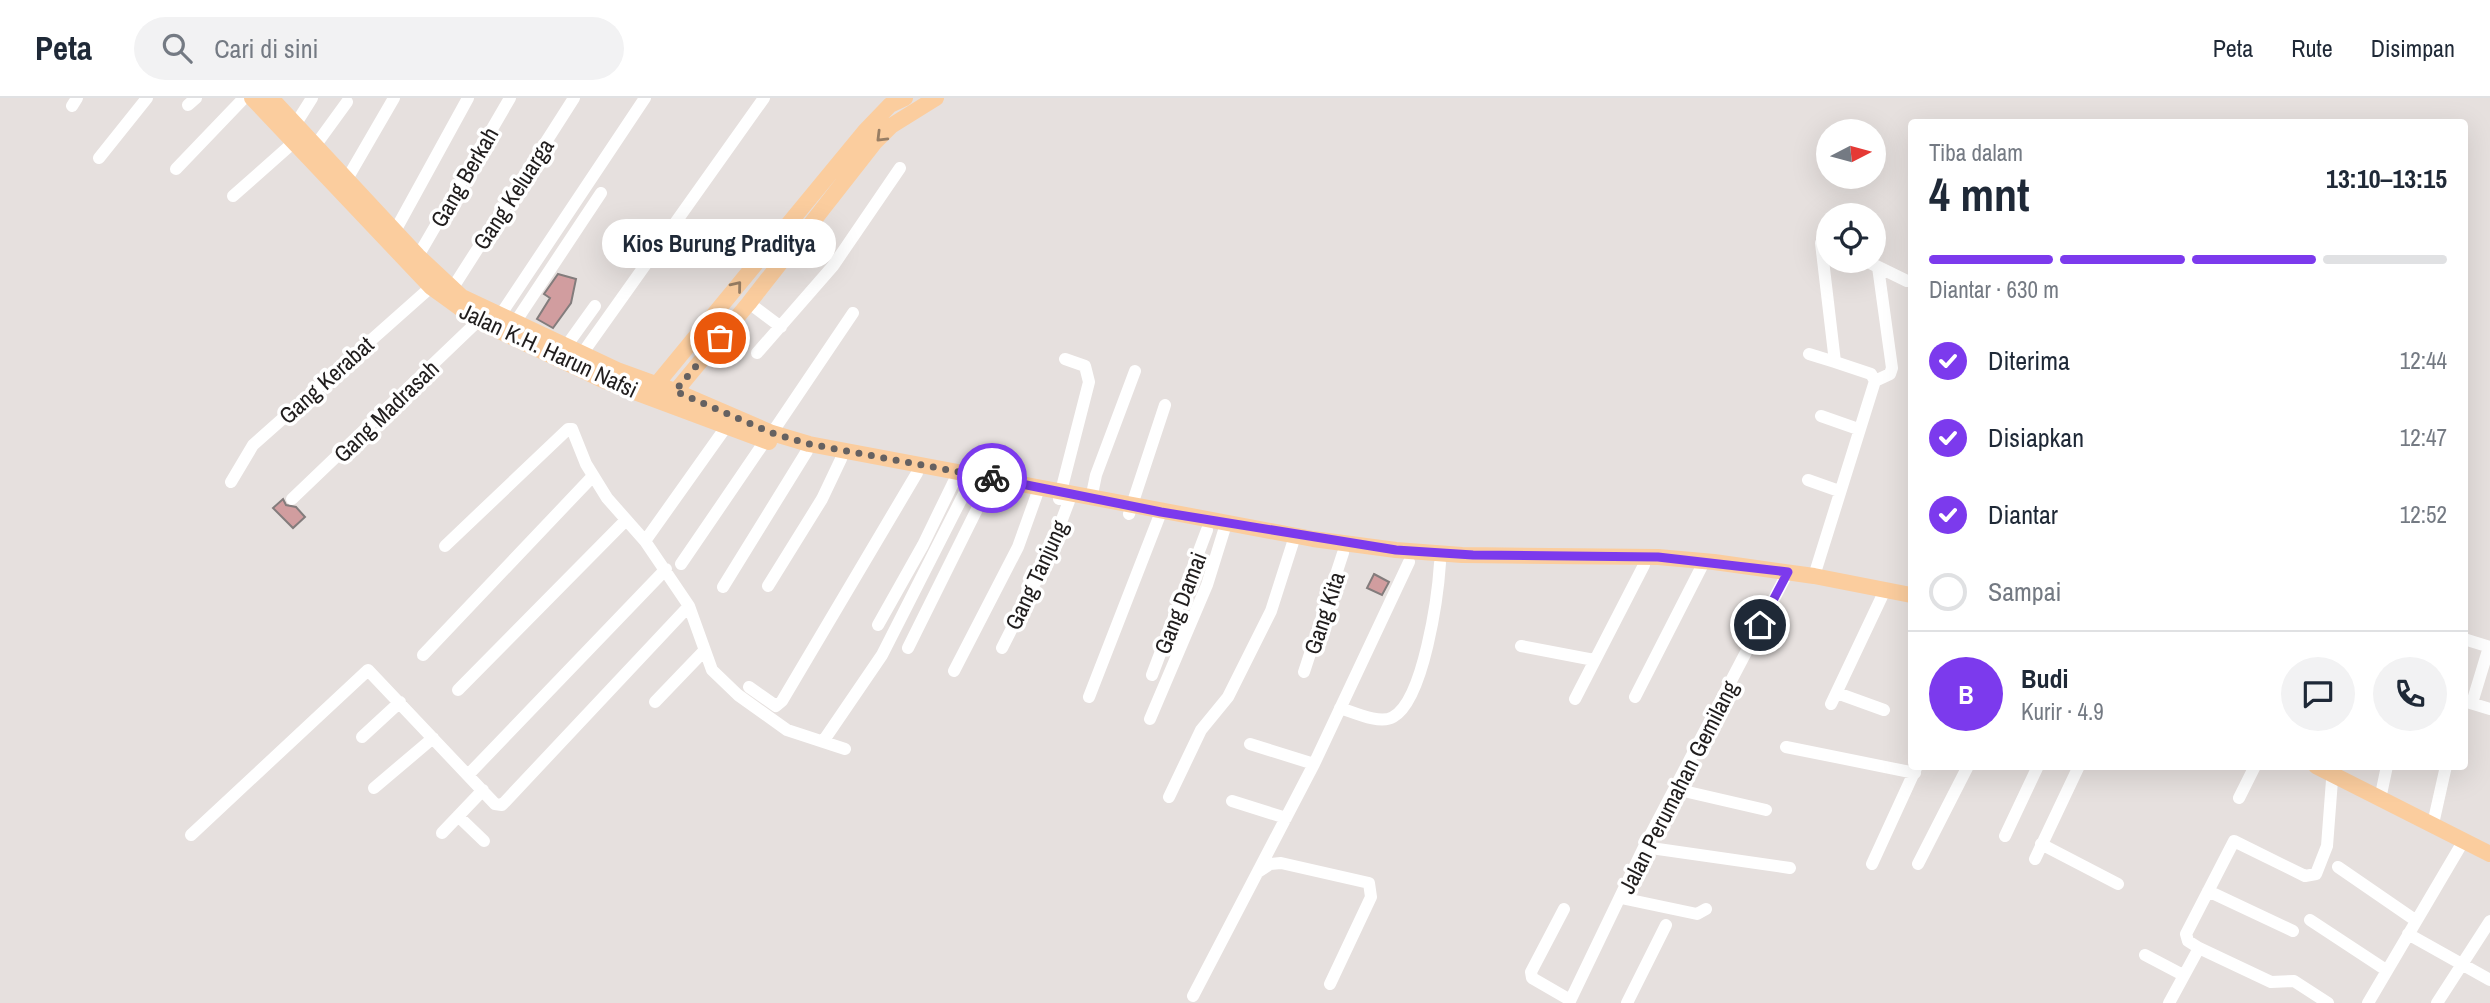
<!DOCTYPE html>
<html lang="id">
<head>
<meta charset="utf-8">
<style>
  :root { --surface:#fff; --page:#f2f2f3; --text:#1f2937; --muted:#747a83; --line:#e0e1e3; --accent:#7c3aed }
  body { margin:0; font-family:"Archivo Narrow",sans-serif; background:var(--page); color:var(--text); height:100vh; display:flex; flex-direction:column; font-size:26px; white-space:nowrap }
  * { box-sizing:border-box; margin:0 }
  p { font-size:23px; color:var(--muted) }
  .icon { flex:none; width:38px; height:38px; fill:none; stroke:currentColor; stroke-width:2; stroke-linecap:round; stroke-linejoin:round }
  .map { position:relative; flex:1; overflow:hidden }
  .panel { position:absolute; left:1908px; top:21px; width:560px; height:651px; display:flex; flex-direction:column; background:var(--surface); border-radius:7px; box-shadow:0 7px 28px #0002 }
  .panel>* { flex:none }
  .needle { width:46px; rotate:84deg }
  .fabs { position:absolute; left:1816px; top:21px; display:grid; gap:14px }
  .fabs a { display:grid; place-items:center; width:70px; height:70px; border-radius:50%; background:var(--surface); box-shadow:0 7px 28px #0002; font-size:35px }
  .pin { position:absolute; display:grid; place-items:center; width:60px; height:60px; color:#fff; margin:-30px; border:4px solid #fff; border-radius:50%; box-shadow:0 2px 7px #0007 }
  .courier { position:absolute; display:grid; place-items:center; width:70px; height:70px; margin:-35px; border:5px solid #7c3aed; border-radius:50%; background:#fff; color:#222; box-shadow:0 2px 9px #0007 }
  .bubble { position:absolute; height:49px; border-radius:24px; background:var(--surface); box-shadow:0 7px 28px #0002; font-size:23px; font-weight:700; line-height:49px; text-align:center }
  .overview em { font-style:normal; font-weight:700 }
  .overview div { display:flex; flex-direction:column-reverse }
  .overview { display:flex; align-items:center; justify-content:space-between; height:119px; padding:0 21px }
  h1 { font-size:46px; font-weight:700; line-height:52px }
  .bar { display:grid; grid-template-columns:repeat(4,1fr); gap:10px 7px; align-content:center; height:84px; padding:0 21px }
  .bar i { height:9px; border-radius:5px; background:var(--line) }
  .bar .active { background:var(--accent) }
  .bar p { grid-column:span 4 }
  .line { display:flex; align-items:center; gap:18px; padding:0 21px; border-top:2px solid var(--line) }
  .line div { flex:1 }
  .round { display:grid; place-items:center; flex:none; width:74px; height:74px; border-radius:37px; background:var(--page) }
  ol { padding:0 21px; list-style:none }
  li { display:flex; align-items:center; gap:21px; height:77px }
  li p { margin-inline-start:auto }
  li .icon { padding:7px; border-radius:50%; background:var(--accent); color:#fff; stroke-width:4 }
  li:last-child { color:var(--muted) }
  li i { width:38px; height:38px; border:4px solid var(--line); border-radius:50% }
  header { display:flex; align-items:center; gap:42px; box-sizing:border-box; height:98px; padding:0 35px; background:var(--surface); border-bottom:2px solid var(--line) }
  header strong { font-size:33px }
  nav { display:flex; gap:38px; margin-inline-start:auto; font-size:24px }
  .search { width:490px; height:63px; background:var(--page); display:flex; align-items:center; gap:18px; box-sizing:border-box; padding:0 24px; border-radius:38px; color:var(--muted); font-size:26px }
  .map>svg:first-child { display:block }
</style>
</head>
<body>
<header>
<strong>Peta</strong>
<div class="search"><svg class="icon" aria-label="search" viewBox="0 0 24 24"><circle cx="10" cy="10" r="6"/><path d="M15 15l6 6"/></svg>Cari di sini</div>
<nav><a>Peta</a><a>Rute</a><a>Disimpan</a></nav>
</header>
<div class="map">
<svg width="2490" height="905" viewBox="0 0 2490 905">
  <rect width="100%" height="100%" fill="#e6e0de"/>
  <path fill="#d19d9f" stroke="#837c7c" stroke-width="2" d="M 558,176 L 576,181 L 571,205 L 553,230 L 537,221 L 550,200 L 544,196 Z
    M 283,401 L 286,407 L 296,409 L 305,419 L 293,430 L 273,410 Z
    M 1374,476 L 1389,484 L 1382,497 L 1367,490 Z"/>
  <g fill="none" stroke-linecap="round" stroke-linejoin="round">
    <path stroke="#fff" stroke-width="12" d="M 188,7 L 196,0
      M 72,8 L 77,0
      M 295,27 L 312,0
      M 315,48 L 347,4
      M 99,60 L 147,0
      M 176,71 L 244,0
      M 347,81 L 394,0
      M 233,98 L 294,44
      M 395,133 L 468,0
      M 418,158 L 510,0
      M 1866,163 L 1907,183
      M 452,191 L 574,0
      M 749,205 L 781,229
      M 501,216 L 645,0
      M 516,223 L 601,95
      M 567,247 L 595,208
      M 757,255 L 833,168 L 900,70
      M 582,256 L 764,0
      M 1809,256 L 1835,264
      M 1875,283 L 1890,276 L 1892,270 L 1878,169
      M 1821,318 L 1858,331
      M 772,335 L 853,215
      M 1808,382 L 1839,393
      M 231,384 L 253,347 L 431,189
      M 292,401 L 478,223
      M 1059,401 L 1089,284 L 1085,268 L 1065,261
      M 1091,401 L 1096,377 L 1135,273
      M 1129,416 L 1165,307
      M 645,443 L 731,322
      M 445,448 L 568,331 L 572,331 L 586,366 L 607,400 L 645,443 L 689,508 L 712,572 L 738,597 L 787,632 L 845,651
      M 681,466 L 765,343
      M 1814,478 L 1875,283 L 1871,276 L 1835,264 L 1821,145 L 1829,144
      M 768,488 L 822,401 L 841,361
      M 723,489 L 807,353
      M 878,527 L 923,447 L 958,375
      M 2464,541 L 2490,549
      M 1521,548 L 1594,562
      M 908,550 L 989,387
      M 1002,550 L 1047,461 L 1069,403
      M 423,557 L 593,378
      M 954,573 L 1018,449 L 1037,396
      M 1304,574 L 1343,455
      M 1152,577 L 1207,432
      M 749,589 L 776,608 L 782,603 L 917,375
      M 458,592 L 625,423
      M 1837,595 L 1884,612
      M 1089,599 L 1161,414
      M 1635,599 L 1704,464
      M 1575,601 L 1644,467
      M 655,604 L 704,553
      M 2467,604 L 2490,611
      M 2472,605 L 2489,549
      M 1831,606 L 1885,492
      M 1340,610 C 1353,614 1380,627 1393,619 C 1424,602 1438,497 1440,465
      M 1150,621 L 1207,487 L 1226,426
      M 362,639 L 400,604
      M 824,642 L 882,557 L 970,384
      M 1250,646 L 1314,666
      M 1786,649 L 1915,675
      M 468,677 L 666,471
      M 374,690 L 433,640
      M 1675,691 L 1766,712
      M 1169,699 L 1201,632 L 1228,599 L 1271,513 L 1295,438
      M 2239,700 L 2255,668
      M 2380,701 L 2387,668
      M 1232,703 L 1286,720
      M 458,718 L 484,743
      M 2433,726 L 2446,668
      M 442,735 L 483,692
      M 191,737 L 368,572 L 495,706 L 502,707 L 689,508
      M 2005,738 L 2038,668
      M 2041,746 L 2118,786
      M 1644,749 L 1790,770
      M 2035,761 L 2079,668
      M 1872,766 L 1917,668
      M 1918,766 L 1968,668
      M 2338,769 L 2415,822
      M 1258,774 L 1270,766 L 1281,765 L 1369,785 L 1371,799 L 1330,886
      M 2208,793 L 2293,833
      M 1621,800 L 1697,816 L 1706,811
      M 1564,811 L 1531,874 L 1532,880 L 1570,902
      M 2310,822 L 2386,872
      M 2408,836 L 2490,882
      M 2145,857 L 2183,877
      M 1193,898 L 1314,666 L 1409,464
      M 1569,905 L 1644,749 L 1788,474
      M 1627,905 L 1666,827
      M 2169,905 L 2199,850
      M 2328,905 L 2294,883 L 2271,884 L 2199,850 L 2188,843 L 2186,836 L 2234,743 L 2305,778 L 2316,776 L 2327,748 L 2333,669
      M 2368,905 L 2464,742
      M 2437,905 L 2490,823"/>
    <path stroke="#fbcd9e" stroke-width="16" d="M 252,0 L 431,189 L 478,223 L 605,283 L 769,344
      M 271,0 L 418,158 L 462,199 L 617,272 L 675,293 L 772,335 L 809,346 L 1313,441 L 1396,452 L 1462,457 L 1658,459 L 1714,464 L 1814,478 L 1911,497
      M 651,293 L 865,33 L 890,7 L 905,0
      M 670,300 L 749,205 L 875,44 L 891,28 L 936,0
      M 2316,668 L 2490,756"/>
  </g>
  <defs><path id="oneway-chevron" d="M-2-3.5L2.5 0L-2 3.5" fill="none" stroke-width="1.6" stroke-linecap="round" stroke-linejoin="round" transform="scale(1.75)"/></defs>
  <g stroke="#987e64">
    <use href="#oneway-chevron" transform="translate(881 39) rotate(135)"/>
    <use href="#oneway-chevron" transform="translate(737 188) rotate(-51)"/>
  </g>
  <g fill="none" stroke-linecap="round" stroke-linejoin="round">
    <path stroke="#656161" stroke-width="7" stroke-dasharray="0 12.6" d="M 720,240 L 675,293 L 772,335 L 809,346 L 992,380"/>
    <path stroke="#7c3aed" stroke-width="9" d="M 992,380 L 1161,414 L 1396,452 L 1473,457 L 1658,459 L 1788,474 L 1760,527"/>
  </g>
  <g text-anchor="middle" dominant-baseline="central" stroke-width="7" stroke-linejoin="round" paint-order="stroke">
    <g font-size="23" fill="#201d1d" stroke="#fff">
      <text transform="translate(464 79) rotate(-60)">Gang Berkah</text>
      <text transform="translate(513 96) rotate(-57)">Gang Keluarga</text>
      <text transform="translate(549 252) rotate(25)">Jalan K.H. Harun Nafsi</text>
      <text transform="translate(326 282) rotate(-42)">Gang Kerabat</text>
      <text transform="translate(386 313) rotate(-44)">Gang Madrasah</text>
      <text transform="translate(1036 477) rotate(-65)">Gang Tanjung</text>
      <text transform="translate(1180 505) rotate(-69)">Gang Damai</text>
      <text transform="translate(1324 515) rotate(-72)">Gang Kita</text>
      <text transform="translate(1678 689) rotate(-63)">Jalan Perumahan Gemilang</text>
    </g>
  </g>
</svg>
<div class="fabs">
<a><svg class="needle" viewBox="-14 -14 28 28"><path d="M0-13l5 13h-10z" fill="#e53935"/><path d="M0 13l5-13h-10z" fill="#747a83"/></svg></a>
<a><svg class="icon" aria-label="locate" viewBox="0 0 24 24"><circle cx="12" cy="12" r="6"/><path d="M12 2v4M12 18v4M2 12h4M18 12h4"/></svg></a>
</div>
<div class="pin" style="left:720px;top:240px;background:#ea580c"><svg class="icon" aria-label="bag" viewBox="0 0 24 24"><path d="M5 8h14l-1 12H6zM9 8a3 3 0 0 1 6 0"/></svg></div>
<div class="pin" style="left:1760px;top:527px;background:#1f2937"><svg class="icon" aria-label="home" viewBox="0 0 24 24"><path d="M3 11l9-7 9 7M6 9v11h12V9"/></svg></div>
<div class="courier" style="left:992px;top:380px"><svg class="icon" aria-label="bike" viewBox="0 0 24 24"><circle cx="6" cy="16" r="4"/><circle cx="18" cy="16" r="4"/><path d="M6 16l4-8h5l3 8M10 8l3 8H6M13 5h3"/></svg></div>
<div class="bubble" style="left:602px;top:121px;width:234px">Kios Burung Praditya</div>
<section class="panel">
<div class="overview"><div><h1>4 mnt</h1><p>Tiba dalam</p></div><em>13:10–13:15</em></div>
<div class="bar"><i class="active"></i><i class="active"></i><i class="active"></i><i></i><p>Diantar · 630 m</p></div>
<ol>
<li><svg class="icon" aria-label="check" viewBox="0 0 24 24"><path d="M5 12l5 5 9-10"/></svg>Diterima<p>12:44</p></li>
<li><svg class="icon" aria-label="check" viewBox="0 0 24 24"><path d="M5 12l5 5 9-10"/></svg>Disiapkan<p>12:47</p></li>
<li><svg class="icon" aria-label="check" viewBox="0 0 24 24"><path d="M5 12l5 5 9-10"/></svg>Diantar<p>12:52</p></li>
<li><i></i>Sampai</li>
</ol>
<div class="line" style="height:126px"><b class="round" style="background:var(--accent);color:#fff">B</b><div><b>Budi</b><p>Kurir · 4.9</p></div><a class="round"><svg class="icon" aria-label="chat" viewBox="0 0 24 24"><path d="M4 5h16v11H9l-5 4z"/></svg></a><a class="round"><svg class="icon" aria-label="phone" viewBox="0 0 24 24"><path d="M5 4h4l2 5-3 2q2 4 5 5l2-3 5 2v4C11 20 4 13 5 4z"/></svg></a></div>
</section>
</div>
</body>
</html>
